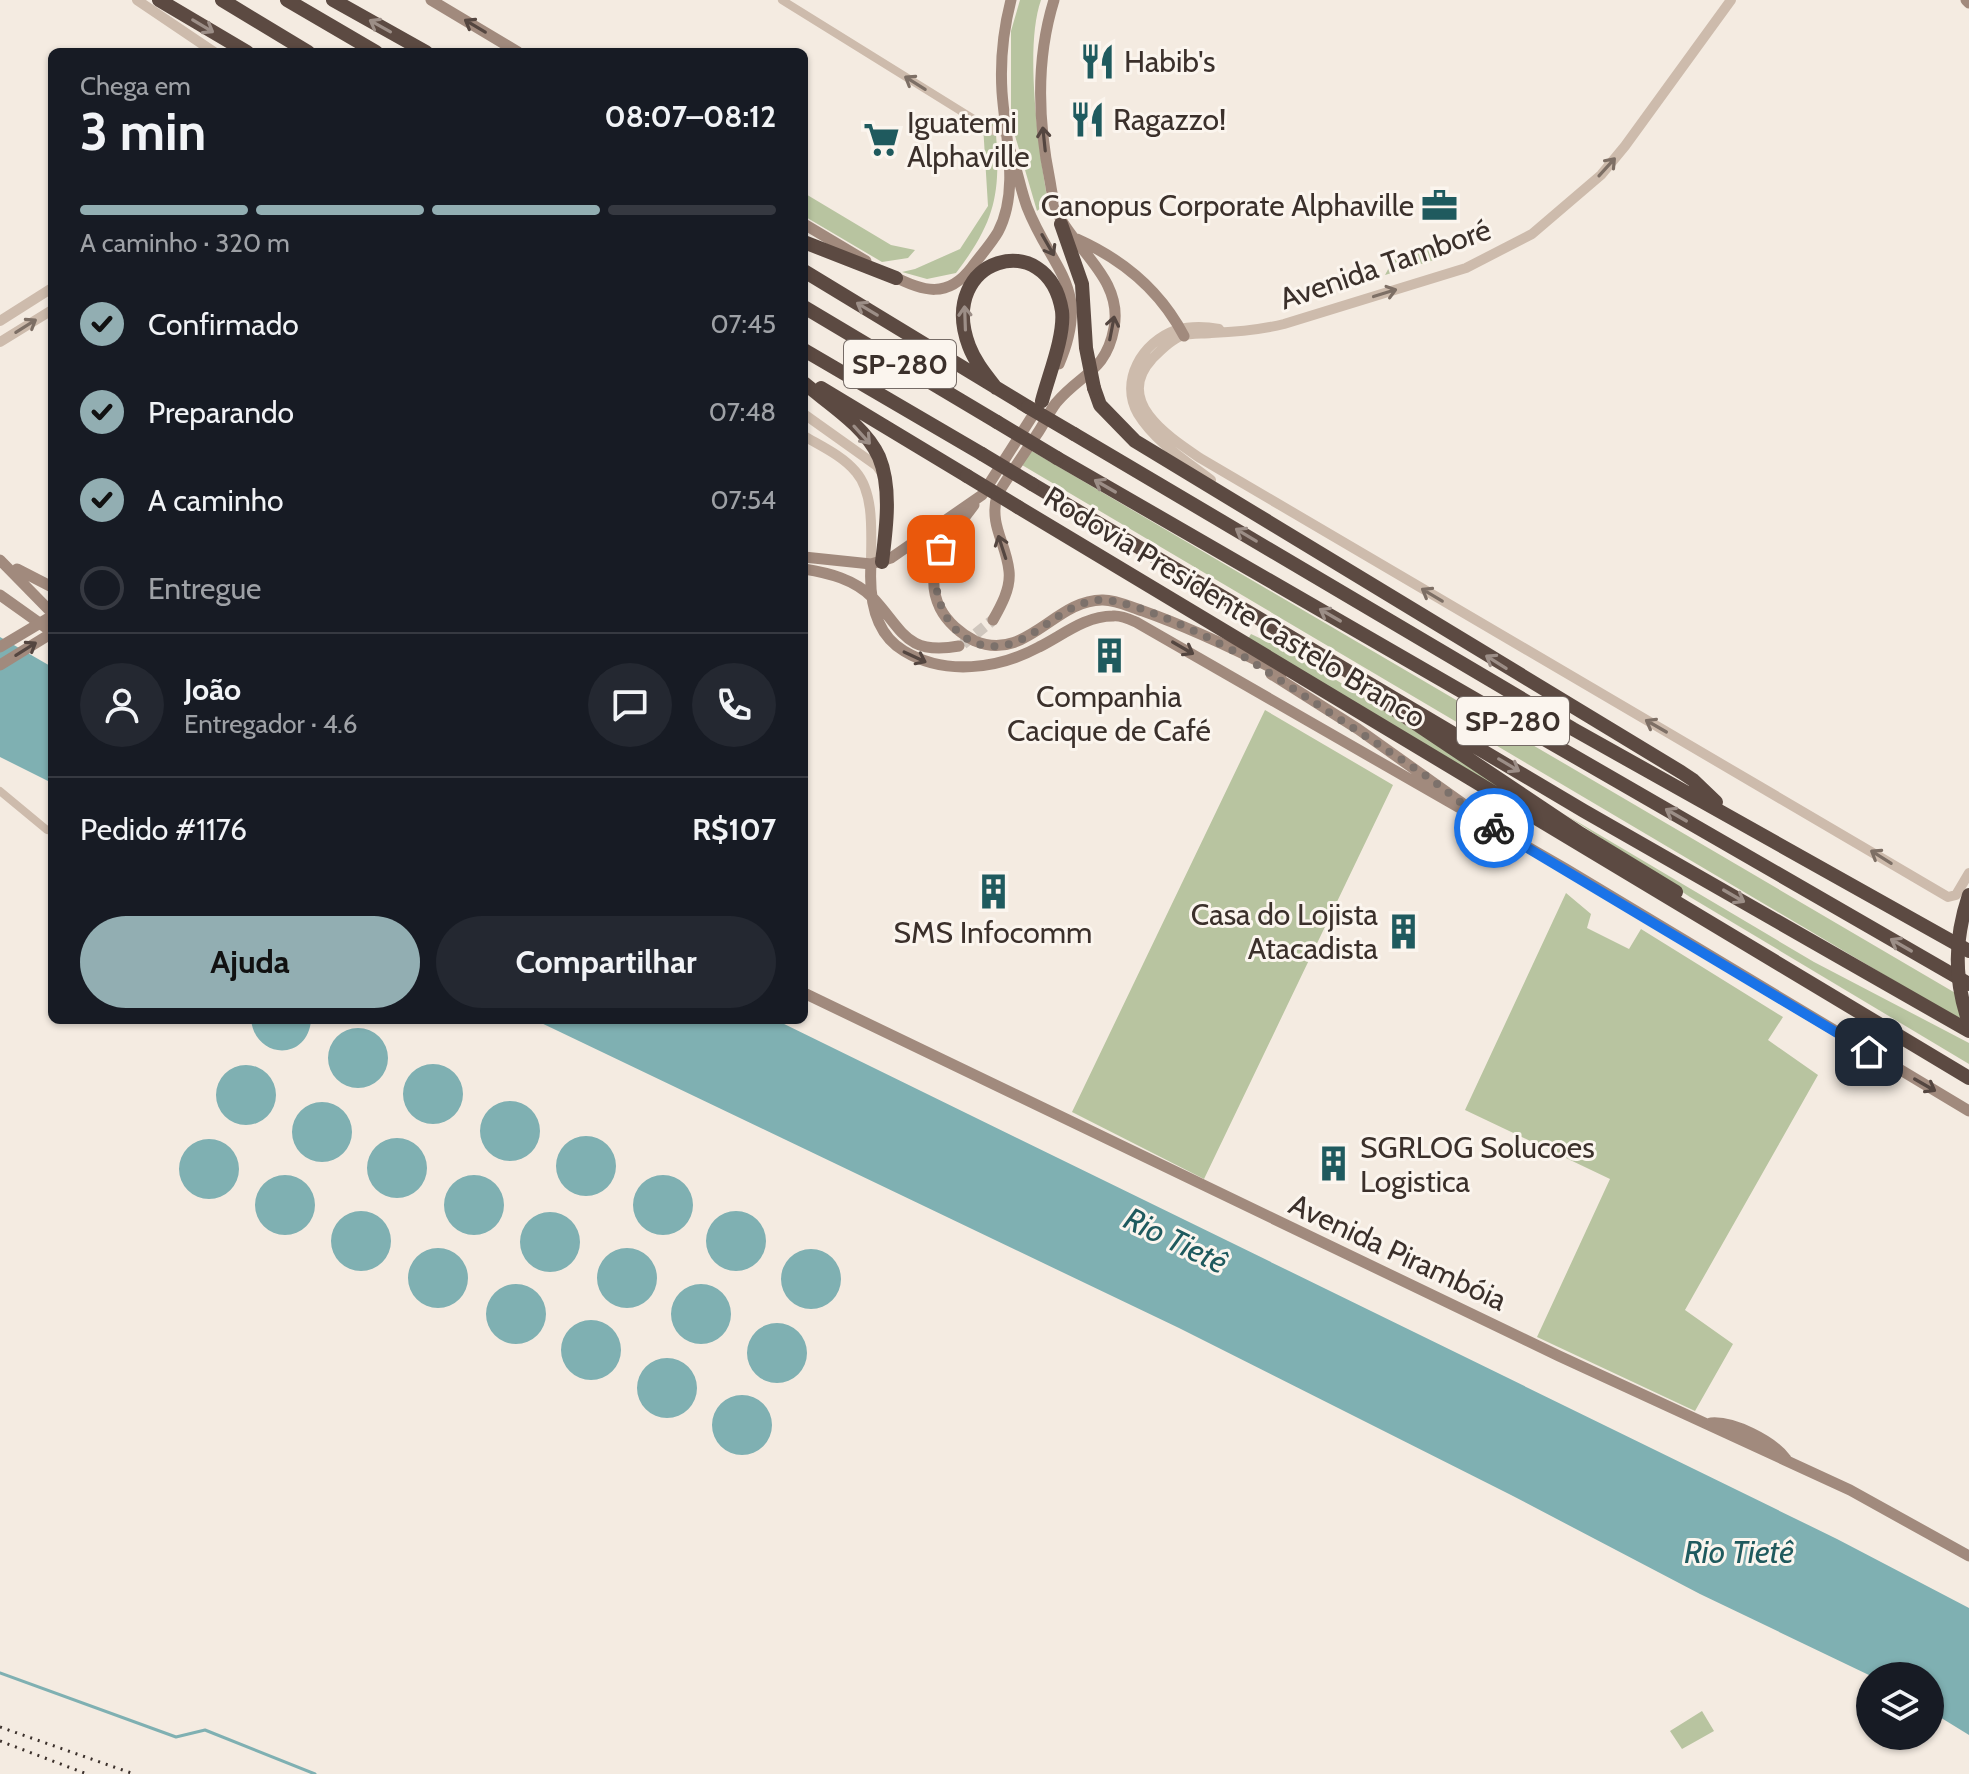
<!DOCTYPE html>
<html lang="pt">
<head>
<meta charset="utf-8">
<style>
  :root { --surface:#171b24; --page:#242831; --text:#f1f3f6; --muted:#9ea1a6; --line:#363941; --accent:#92aeb2 }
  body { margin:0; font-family:Cabin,sans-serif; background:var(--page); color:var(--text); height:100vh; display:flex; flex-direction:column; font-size:30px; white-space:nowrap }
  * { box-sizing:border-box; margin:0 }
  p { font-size:26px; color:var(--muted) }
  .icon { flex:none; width:44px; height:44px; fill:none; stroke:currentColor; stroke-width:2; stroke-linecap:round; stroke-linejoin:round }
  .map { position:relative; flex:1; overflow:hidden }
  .sheet { position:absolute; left:48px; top:48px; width:760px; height:976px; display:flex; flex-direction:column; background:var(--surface); border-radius:12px; box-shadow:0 2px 6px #0004 }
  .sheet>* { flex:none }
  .controls { position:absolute; left:1856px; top:1662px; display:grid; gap:16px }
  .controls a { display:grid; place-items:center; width:88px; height:88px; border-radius:50%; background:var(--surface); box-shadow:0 2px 6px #0004; font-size:40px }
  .pin { position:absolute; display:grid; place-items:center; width:68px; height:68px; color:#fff; margin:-34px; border-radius:16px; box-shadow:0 4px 12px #0006 }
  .courier { position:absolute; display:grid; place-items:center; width:80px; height:80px; margin:-40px; border:6px solid #1a73e8; border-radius:50%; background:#fff; color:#222; box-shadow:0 2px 10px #0007 }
  .head em { font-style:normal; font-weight:800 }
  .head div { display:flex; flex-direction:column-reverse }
  .head { display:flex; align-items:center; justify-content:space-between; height:136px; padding:0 32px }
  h1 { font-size:52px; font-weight:800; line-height:60px }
  .bar { display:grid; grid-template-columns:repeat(4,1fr); gap:12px 8px; align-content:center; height:96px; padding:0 32px }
  .bar i { height:10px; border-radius:6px; background:var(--line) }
  .bar .on { background:var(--accent) }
  .bar p { grid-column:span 4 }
  .line { display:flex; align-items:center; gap:20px; padding:0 32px; border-top:2px solid var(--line) }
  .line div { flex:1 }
  .round { display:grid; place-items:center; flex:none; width:84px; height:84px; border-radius:42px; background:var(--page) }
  ol { padding:0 32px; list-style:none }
  li { display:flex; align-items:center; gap:24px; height:88px }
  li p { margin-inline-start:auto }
  li .icon { padding:8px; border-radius:50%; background:var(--accent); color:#111; stroke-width:4 }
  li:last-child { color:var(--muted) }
  li i { width:44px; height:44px; border:4px solid var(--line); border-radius:50% }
  .action { display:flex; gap:16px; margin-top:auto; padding:16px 32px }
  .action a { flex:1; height:92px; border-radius:48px; background:var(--accent); color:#111; font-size:32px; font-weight:800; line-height:92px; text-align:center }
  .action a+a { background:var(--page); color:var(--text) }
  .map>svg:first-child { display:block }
</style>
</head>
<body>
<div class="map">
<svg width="1969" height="1774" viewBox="0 0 1969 1774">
  <rect width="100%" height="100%" fill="#f4ebe1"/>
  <path fill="#b8c4a0" d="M 1020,0 L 1041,0 C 1024,48 1039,151 1048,202 L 1037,211 L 1011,122 L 1011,31 Z
    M 995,122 C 1001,190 998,218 956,273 L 927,279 L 902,272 L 915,269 L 960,249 L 988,206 L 983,125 Z
    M 804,193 L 891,245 L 915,250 L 908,258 L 882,262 L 804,216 Z
    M 1416,248 L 1434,250 L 1447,256 L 1385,275 L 1393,260 Z
    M 1030,450 L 1969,1001 L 1969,1025 L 1022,465 Z
    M 1251,634 L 1295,655 L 1364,697 L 1607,858 L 1248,639 Z
    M 1265,710 L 1393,785 L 1204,1179 L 1072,1112 Z
    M 1566,815 L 1814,962 L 1969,1043 L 1969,1064 L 1690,897 Z
    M 1566,893 L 1591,914 L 1587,928 L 1629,949 L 1641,929 L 1783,1017 L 1768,1040 L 1818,1075 L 1685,1310 L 1733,1344 L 1695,1411 L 1537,1337 L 1610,1179 L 1465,1110 Z
    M 1702,1711 L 1714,1731 L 1682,1749 L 1670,1731 Z"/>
  <path fill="#7fb0b2" d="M 0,637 L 52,667 L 52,783 L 0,757 Z
    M 251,1020 L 311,1020 C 308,1061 256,1060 251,1020 Z
    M 535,1020 L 776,1020 L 1837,1539 L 1969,1608 L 1969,1735 L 1930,1711 L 1930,1676 L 1871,1676 L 1700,1594 L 1511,1495 L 1179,1328 Z
    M328 1058a30 30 0 1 1 60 0a30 30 0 1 1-60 0Z
    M403 1094a30 30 0 1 1 60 0a30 30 0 1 1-60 0Z
    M216 1095a30 30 0 1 1 60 0a30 30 0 1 1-60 0Z
    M480 1131a30 30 0 1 1 60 0a30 30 0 1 1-60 0Z
    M292 1132a30 30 0 1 1 60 0a30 30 0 1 1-60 0Z
    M556 1166a30 30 0 1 1 60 0a30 30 0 1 1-60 0Z
    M367 1168a30 30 0 1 1 60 0a30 30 0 1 1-60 0Z
    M179 1169a30 30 0 1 1 60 0a30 30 0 1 1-60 0Z
    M633 1205a30 30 0 1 1 60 0a30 30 0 1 1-60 0Z
    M255 1205a30 30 0 1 1 60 0a30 30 0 1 1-60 0Z
    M444 1205a30 30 0 1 1 60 0a30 30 0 1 1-60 0Z
    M331 1241a30 30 0 1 1 60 0a30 30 0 1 1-60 0Z
    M706 1241a30 30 0 1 1 60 0a30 30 0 1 1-60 0Z
    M520 1242a30 30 0 1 1 60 0a30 30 0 1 1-60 0Z
    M597 1278a30 30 0 1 1 60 0a30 30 0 1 1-60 0Z
    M408 1278a30 30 0 1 1 60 0a30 30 0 1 1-60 0Z
    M781 1279a30 30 0 1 1 60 0a30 30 0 1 1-60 0Z
    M486 1314a30 30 0 1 1 60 0a30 30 0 1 1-60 0Z
    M671 1314a30 30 0 1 1 60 0a30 30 0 1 1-60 0Z
    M561 1350a30 30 0 1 1 60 0a30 30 0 1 1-60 0Z
    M747 1353a30 30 0 1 1 60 0a30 30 0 1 1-60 0Z
    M637 1388a30 30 0 1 1 60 0a30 30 0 1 1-60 0Z
    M712 1425a30 30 0 1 1 60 0a30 30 0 1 1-60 0Z"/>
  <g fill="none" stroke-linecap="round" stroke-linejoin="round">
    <path stroke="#7fb0b2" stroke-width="3" d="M 0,1673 L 176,1737 L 205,1730 L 315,1774"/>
    <path stroke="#cfc6bd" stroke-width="11" stroke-dasharray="11 5.5" stroke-linecap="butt" d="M 963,644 L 993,620"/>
    <path stroke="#cdbbac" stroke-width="8" d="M 782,0 L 993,131 L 1007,133
      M 0,791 L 47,830"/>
    <path stroke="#cdbbac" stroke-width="10" d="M 137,0 L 214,52
      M 1731,0 L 1625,146 L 1601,175 L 1532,234 L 1466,268 L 1284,324 C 1260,330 1236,332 1211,333 C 1202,334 1190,333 1181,336 C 1170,340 1160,351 1152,359 C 1113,401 1169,437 1200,458 L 1948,897 L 1956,895 L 1969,873
      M 0,321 L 52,288
      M 0,342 L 52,310
      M 804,414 L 877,466 L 882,473
      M 804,436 C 821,446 843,456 856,472 C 875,494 871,536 871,564
      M 1211,480 C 1186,461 1155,442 1138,414 C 1119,381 1142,342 1176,330 C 1190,326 1204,326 1219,329"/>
    <path stroke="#a18a7d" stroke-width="11" d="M 431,0 L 518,52
      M 1966,0 L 1969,3
      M 1009,148 C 1017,167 1020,188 1027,207 C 1052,271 1092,287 1059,364
      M 804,224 L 866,261
      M 1077,239 C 1124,260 1160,290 1184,336
      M 891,275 C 923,292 948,299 972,267 C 980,256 991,244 998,232 C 1020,190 1005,136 1002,92 C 1000,60 1003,31 1011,0
      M 1040,404 L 982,495 L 891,558 L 871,564 C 869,596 873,633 904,651 C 945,676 998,669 1039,647 C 1063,635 1085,616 1113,616 C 1120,615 1129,619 1136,622 L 1566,869 L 1969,1111
      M 974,505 C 952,535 920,567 940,608 C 947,622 961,634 975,641 C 1026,663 1055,599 1103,600 C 1117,600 1130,607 1143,611 C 1191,628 1237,650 1282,673
      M 804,557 L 871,564
      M 0,560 L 52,613
      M 17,569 L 52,587
      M 804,569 C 829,573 854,579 873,598 C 903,630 906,656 959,646
      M 0,595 L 52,632
      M 993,620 C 1001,606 1011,588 1009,571 C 1006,542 989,526 997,495 C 1010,474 1024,454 1037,434 C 1044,424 1049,412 1056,403 C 1081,373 1106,372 1114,328 C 1123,281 1079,253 1059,216 C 1053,206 1052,192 1050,181 C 1038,122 1036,58 1054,0
      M 0,665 L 52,633
      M 1271,674 L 1358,729 L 1462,803
      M 804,993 L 1559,1356 L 1850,1490 L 1969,1556
      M 1711,1423 C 1733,1421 1773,1441 1786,1459"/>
    <path stroke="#5c4a42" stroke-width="14" d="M 159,0 L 247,52
      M 222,0 L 308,52
      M 287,0 L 376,52
      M 333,0 L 426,52
      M 804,242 L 896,278
      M 804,271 L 1028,407
      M 804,307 L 997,422
      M 804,350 L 982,454
      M 804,383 C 829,404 865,426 879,457 C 892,488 886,530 882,562
      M 821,388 L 967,476
      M 996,388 C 986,375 975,362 969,346 C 936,258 1048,225 1062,311 C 1065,336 1048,377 1042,401
      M 1094,388 L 1100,405 L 1135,441 L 1681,772 L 1693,780 L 1716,802
      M 1074,434 L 1573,729 L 1969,951
      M 1057,458 L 1969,984
      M 1032,484 L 1584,811 L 1969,1031
      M 1018,507 L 1969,1078
      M 1385,703 L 1581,834 L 1676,892"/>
    <path stroke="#3b302b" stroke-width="3" stroke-dasharray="2 6" stroke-linecap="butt" d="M 0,1727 L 134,1774
      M 0,1741 L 87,1774"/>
    <path stroke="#a18a7d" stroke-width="11" d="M 0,647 L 52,616"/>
    <path stroke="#5c4a42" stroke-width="14" d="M 1061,224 L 1082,284 L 1086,348 L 1094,388
      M 1028,407 L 1074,434
      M 997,422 L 1057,458
      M 982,454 L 1032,484
      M 967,476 L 1018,507
      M 1969,895 C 1954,940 1954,979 1969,1023"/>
  </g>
  <defs><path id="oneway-shaft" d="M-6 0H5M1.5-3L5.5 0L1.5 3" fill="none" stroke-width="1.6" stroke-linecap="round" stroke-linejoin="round" transform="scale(2)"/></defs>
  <g stroke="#9c8e87">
    <use href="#oneway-shaft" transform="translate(203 26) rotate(31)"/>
    <use href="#oneway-shaft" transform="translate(380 26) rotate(-151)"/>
    <use href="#oneway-shaft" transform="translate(867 309) rotate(-149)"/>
    <use href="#oneway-shaft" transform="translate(965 318) rotate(-92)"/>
    <use href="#oneway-shaft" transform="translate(862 435) rotate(48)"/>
    <use href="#oneway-shaft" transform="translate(1105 486) rotate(-150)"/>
    <use href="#oneway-shaft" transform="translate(1246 535) rotate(-149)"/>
    <use href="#oneway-shaft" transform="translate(1330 615) rotate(-150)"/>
    <use href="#oneway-shaft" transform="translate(1496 662) rotate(-148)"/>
    <use href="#oneway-shaft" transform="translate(1509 765) rotate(31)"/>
    <use href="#oneway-shaft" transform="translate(1676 815) rotate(-150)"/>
    <use href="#oneway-shaft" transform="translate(1734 896) rotate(30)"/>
    <use href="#oneway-shaft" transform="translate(1901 945) rotate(-150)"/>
  </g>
  <g stroke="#544640">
    <use href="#oneway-shaft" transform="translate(475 26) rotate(-149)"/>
    <use href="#oneway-shaft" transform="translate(1044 139) rotate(-96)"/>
    <use href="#oneway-shaft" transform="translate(1048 245) rotate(60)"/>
    <use href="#oneway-shaft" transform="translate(1112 328) rotate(-79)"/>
    <use href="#oneway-shaft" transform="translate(1002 547) rotate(-108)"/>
    <use href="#oneway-shaft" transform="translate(1183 648) rotate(30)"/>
    <use href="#oneway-shaft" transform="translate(26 649) rotate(-32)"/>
    <use href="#oneway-shaft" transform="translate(915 657) rotate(25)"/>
    <use href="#oneway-shaft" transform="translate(1925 1085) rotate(30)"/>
  </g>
  <g stroke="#7d6f65">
    <use href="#oneway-shaft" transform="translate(915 83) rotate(-148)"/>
    <use href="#oneway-shaft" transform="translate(1607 167) rotate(-48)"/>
    <use href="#oneway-shaft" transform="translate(1385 293) rotate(-17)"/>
    <use href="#oneway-shaft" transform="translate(26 326) rotate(-32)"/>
    <use href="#oneway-shaft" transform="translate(1432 595) rotate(-149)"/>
    <use href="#oneway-shaft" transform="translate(1656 726) rotate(-150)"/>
    <use href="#oneway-shaft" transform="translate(1881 857) rotate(-148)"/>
  </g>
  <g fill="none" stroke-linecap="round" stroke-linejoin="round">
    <path stroke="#7c716b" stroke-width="8" stroke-dasharray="0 14.4" d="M 941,549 C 924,589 949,651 1000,646 C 1039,641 1065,598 1105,600 C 1142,603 1218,641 1251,661 L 1428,777 L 1494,828"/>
    <path stroke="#1a73e8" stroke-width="10" d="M 1494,828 L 1869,1052"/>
  </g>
  <defs>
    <symbol id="restaurant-bare" viewBox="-9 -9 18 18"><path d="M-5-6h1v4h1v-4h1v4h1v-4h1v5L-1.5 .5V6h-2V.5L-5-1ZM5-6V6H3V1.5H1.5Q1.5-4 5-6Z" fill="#1f5a5e" stroke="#fbf5ee" stroke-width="2.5" paint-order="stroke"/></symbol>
    <symbol id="supermarket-bare" viewBox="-9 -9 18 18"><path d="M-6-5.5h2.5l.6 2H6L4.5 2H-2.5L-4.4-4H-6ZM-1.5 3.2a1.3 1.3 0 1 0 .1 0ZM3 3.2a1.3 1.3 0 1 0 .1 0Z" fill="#1f5a5e" stroke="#fbf5ee" stroke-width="2.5" paint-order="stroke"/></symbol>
    <symbol id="office-bare" viewBox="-9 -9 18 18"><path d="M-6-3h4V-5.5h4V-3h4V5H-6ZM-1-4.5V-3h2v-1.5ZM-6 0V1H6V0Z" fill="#1f5a5e" stroke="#fbf5ee" stroke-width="2.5" paint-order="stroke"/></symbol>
    <symbol id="building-bare" viewBox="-9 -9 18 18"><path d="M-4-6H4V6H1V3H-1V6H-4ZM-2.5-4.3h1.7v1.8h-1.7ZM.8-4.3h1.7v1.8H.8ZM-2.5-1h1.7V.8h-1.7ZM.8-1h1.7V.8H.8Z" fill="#1f5a5e" stroke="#fbf5ee" stroke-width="2.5" paint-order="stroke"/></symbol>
  </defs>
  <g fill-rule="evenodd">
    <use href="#restaurant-bare" x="1072" y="36" width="51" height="51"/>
    <use href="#restaurant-bare" x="1062" y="94" width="51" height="51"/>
    <use href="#supermarket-bare" x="856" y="114" width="51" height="51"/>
    <use href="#office-bare" x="1414" y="180" width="51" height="51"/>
    <use href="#building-bare" x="1084" y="630" width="51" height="51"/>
    <use href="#building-bare" x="968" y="866" width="51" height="51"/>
    <use href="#building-bare" x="1378" y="906" width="51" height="51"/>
    <use href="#building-bare" x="1308" y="1138" width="51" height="51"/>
  </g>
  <g text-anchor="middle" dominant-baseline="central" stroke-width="6" stroke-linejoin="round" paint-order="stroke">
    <g fill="#fbf5ee" stroke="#756b66" stroke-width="2">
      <rect x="844" y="340" width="112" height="48" rx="6"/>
      <rect x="1457" y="697" width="112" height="48" rx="6"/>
    </g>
    <g font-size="28" font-weight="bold" fill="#3b302b">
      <text x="900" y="364">SP-280</text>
      <text x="1513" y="721">SP-280</text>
    </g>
    <g font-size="30" fill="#3b302b" stroke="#fbf5ee" text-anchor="start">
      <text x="1124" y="61">Habib's</text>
      <text x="1113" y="119">Ragazzo!</text>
      <text x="907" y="122">Iguatemi<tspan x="907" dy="34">Alphaville</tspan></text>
      <text x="1414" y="205" text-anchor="end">Canopus Corporate Alphaville</text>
      <text x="1109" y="696" text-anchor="middle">Companhia<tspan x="1109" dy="34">Cacique de Café</tspan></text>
      <text x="1378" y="914" text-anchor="end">Casa do Lojista<tspan x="1378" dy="34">Atacadista</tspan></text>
      <text x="993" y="932" text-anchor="middle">SMS Infocomm</text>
      <text x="1360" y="1147">SGRLOG Solucoes<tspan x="1360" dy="34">Logistica</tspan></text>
    </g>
    <g font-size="30" fill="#3b302b" stroke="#fbf5ee">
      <text transform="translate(1385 264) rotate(-19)">Avenida Tamboré</text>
      <text transform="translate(1235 607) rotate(31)">Rodovia Presidente Castelo Branco</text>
      <text transform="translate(1398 1252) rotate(25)">Avenida Pirambóia</text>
    </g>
    <g font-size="32" font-style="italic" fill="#1f5a5e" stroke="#fbf5ee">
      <text transform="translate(1176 1240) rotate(26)">Rio Tietê</text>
      <text x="1739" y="1551">Rio Tietê</text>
    </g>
  </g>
</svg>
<div class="controls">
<a><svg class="icon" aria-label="layers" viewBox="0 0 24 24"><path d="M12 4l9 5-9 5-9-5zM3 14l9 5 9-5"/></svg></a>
</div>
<div class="pin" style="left:941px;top:549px;background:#ea580c"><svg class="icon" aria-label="bag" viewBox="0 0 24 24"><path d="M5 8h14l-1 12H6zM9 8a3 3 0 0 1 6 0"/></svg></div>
<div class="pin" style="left:1869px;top:1052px;background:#1f2937"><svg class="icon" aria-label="home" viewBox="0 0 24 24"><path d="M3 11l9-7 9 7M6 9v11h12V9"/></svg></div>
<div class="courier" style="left:1494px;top:828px"><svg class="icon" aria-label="bike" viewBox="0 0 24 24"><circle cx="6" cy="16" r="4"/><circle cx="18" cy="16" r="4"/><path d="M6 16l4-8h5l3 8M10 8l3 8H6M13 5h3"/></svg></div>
<section class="sheet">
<div class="head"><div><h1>3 min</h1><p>Chega em</p></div><em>08:07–08:12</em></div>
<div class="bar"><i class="on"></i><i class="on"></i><i class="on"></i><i></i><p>A caminho · 320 m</p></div>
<ol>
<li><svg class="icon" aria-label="check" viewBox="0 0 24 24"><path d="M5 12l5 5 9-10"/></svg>Confirmado<p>07:45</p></li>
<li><svg class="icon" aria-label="check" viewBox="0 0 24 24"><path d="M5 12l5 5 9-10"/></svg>Preparando<p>07:48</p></li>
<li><svg class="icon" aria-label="check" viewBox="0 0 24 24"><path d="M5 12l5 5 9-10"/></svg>A caminho<p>07:54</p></li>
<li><i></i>Entregue</li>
</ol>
<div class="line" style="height:144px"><a class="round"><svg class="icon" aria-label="person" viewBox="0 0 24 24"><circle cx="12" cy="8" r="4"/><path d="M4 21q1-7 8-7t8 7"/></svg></a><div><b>João</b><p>Entregador · 4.6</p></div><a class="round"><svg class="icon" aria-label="chat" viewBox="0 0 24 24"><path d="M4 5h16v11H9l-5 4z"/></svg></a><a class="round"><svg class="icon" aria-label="phone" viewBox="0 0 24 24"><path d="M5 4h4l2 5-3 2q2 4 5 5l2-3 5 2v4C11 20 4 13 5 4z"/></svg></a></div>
<div class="line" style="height:104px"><div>Pedido #1176</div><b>R$107</b></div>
<div class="action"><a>Ajuda</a><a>Compartilhar</a></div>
</section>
</div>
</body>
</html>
